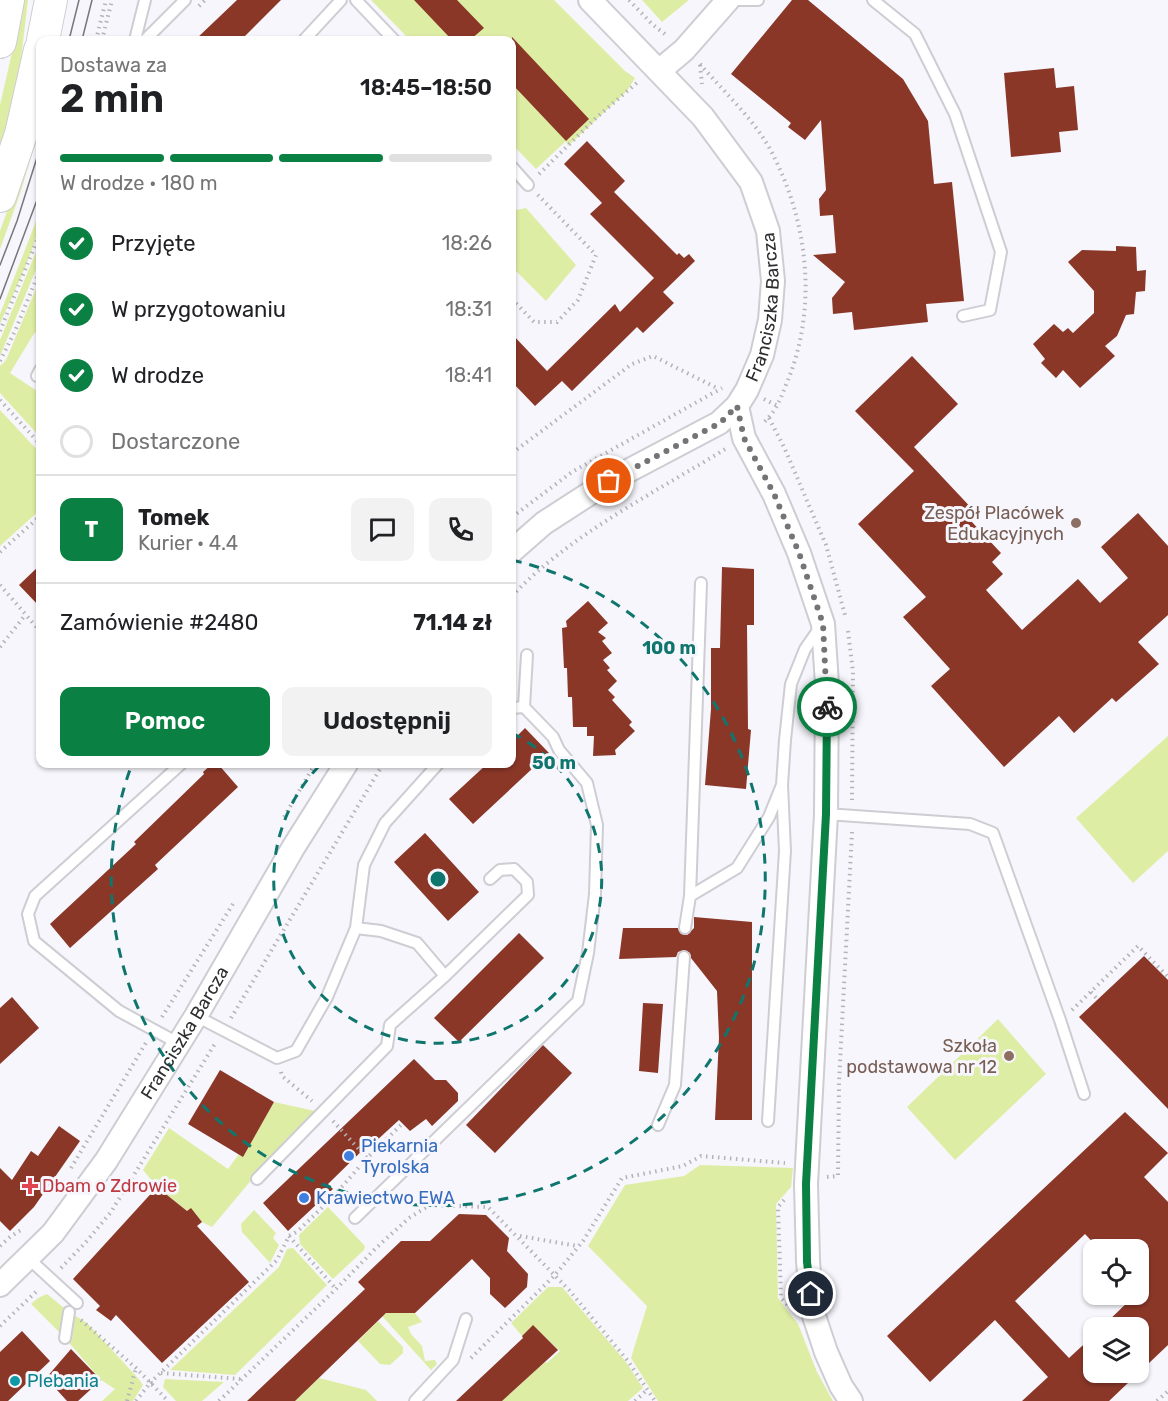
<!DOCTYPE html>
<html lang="pl">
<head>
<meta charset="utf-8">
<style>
  :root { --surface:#fff; --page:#f2f2f2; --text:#202124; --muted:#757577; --line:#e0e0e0; --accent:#0b8043 }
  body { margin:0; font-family:Rubik,sans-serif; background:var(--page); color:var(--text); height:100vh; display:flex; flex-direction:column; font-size:22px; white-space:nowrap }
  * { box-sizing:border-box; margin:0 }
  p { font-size:20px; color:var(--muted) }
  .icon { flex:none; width:33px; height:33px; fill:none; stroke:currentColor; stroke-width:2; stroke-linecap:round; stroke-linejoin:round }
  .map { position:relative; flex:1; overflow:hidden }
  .side { position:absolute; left:36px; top:36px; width:480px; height:732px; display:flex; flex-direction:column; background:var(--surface); border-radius:12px; box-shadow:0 2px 4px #0004 }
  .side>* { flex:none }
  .fabs { position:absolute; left:1083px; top:1239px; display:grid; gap:12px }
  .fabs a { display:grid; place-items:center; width:66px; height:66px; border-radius:12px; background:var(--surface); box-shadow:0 2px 4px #0004; font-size:30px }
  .pin { position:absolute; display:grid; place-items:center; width:51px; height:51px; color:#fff; margin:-26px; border:3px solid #fff; border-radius:50%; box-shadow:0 2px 6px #0007 }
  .courier { position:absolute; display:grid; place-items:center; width:60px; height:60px; margin:-30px; border:4px solid #0b8043; border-radius:50%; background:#fff; color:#222; box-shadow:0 2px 8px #0007 }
  .overview em { font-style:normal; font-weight:600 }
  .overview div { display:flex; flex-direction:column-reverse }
  .overview { display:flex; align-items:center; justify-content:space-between; height:102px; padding:0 24px }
  h1 { font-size:39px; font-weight:600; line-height:45px }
  .bar { display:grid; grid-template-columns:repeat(4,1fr); gap:9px 6px; align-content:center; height:72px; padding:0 24px }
  .bar i { height:8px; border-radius:4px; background:var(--line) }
  .bar .active { background:var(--accent) }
  .bar p { grid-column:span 4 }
  .line { display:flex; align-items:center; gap:15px; padding:0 24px; border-top:2px solid var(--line) }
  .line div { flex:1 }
  .round { display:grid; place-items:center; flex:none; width:63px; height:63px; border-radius:12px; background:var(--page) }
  ol { padding:0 24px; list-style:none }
  li { display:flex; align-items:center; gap:18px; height:66px }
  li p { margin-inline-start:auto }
  li .icon { padding:6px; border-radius:50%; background:var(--accent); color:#fff; stroke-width:4 }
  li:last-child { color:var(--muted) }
  li i { width:33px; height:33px; border:3px solid var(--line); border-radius:50% }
  .action { display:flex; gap:12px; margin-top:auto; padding:12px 24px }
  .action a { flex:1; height:69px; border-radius:12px; background:var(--accent); color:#fff; font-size:24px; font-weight:600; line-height:69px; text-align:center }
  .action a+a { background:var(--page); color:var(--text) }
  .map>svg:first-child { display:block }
</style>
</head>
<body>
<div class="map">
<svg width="1168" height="1401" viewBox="0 0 1168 1401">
  <rect width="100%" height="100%" fill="#f6f6fc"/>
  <path fill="#deeda4" d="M 24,0 L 28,0 L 20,67 L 0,160 L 0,105 Z
    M 371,0 L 554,0 L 625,71 L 635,78 L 627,91 L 568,146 L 566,141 L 536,169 L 512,144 L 512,40 L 410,40 Z
    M 642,0 L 689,0 L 662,22 Z
    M 40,103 L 40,128 L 20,194 L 0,249 L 0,231 L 23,166 Z
    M 526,208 L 576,265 L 546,301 L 512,267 L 512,211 Z
    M 40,211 C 41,241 12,295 0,324 L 0,314 Z
    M 40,242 L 40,260 L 0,356 L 0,340 Z
    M 40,279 L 40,334 L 35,332 L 10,373 L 37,391 L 40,387 L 40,437 L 0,393 L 0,366 L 6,360 Z
    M 0,410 L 40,453 L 40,510 L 0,546 Z
    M 1168,736 L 1168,851 L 1133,883 L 1076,818 Z
    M 998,1019 L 1046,1074 L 955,1160 L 907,1107 Z
    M 274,1102 L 315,1111 L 280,1146 L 212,1227 L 202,1222 L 191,1209 L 187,1211 L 157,1187 L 143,1170 L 169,1128 L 228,1169 L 239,1154 L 243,1156 Z
    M 700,1165 L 793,1168 L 791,1187 L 776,1204 L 778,1298 L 798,1324 L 817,1372 L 833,1401 L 658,1401 L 631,1358 L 647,1306 L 588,1246 L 625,1185 L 684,1176 Z
    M 328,1207 L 365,1246 L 364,1250 L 333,1279 L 300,1244 L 299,1235 Z
    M 254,1210 L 276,1233 L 273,1238 L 279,1245 L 270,1263 L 242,1232 L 241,1224 Z
    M 293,1248 L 327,1285 L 235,1375 L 170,1370 L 279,1267 L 287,1249 Z
    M 548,1287 L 562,1287 L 626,1362 L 643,1388 L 628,1401 L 502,1401 L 545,1362 L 547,1363 L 560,1351 L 533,1326 L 522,1336 L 511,1323 Z
    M 47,1294 L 69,1312 L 87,1323 L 137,1377 L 143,1385 L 133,1401 L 102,1401 L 115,1389 L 101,1380 L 65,1338 L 31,1304 L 38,1298 Z
    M 387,1313 L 415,1313 L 422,1322 L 408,1327 L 411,1334 L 422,1346 L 425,1361 L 435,1360 L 437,1364 L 431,1370 L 382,1316 Z
    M 378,1321 L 403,1347 L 403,1353 L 390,1365 L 380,1364 L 358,1341 Z
    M 319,1378 L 366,1390 L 377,1401 L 295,1401 Z
    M 165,1379 L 224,1382 L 202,1401 L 176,1401 L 163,1387 Z"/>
  <path fill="#8a3728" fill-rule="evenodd" d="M 237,0 L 281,0 L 241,40 L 195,40 Z
    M 414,0 L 457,0 L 484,28 L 470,40 L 452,40 Z
    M 792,0 L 808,0 L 903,79 L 928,121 L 934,184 L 952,182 L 964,301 L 926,304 L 928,322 L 854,330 L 852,312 L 833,314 L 832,298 L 845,282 L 813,255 L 836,253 L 833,215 L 820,216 L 819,199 L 826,190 L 821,120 L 805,140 L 788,127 L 791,123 L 731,74 Z
    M 512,37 L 589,119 L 566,141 L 512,84 Z
    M 1054,68 L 1056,88 L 1074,86 L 1078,130 L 1059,132 L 1061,152 L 1011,157 L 1004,73 Z
    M 587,141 L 625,181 L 614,192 L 677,255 L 679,253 L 684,258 L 689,254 L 695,261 L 663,292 L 674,303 L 643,333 L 637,327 L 572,391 L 562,381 L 535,406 L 512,382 L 512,334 L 547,371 L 615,304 L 620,312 L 654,278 L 590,214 L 602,203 L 564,164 Z
    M 1116,246 L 1136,247 L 1137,271 L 1146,270 L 1145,291 L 1136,292 L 1134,314 L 1126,315 L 1117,336 L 1105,346 L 1115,356 L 1080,388 L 1063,370 L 1056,378 L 1041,363 L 1045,359 L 1033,344 L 1054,324 L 1063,332 L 1068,328 L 1073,333 L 1094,313 L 1094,291 L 1068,262 L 1082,250 L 1116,251 Z
    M 912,356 L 958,404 L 914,447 L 977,514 L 971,521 L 1001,553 L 992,562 L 1003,574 L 986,590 L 1022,630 L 1078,579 L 1100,603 L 1128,578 L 1101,547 L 1138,513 L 1168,546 L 1168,615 L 1138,642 L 1159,664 L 1116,702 L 1112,698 L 1074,733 L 1059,716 L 1004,767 L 931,686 L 950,669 L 903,617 L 926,597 L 858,524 L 914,471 L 855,411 Z
    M 40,565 L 40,607 L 19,585 Z
    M 722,567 L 754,569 L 754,625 L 747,625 L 748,729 L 751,730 L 746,789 L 705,785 L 711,709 L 711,648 L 720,648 Z
    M 588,601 L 608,623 L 598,632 L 606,638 L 602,641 L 612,653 L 603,660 L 610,668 L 607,670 L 617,681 L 608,690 L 615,697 L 612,700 L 632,722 L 629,725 L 635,731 L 615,750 L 616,755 L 593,756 L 594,736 L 587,736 L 587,727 L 573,727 L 572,697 L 568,697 L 567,668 L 564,668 L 562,628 L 567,627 L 566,621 Z
    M 525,728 L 549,753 L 473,824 L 449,799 L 487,764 L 512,764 L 512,741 Z
    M 212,764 L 218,764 L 238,787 L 155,865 L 158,869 L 70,948 L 50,924 L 136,844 L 134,842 L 204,774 L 203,772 Z
    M 425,833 L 479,892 L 448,921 L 394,862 Z
    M 694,917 L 752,922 L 752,1120 L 715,1120 L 719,1038 L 717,991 L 691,958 L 690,953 L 684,950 L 678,952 L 676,957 L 619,959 L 623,928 L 678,928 L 681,934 L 687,935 L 694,928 Z
    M 519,933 L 544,958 L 459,1042 L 434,1018 Z
    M 1144,956 L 1168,980 L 1168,1109 L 1079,1017 Z
    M 12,997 L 39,1028 L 0,1064 L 0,1008 Z
    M 643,1003 L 663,1004 L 658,1073 L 639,1071 Z
    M 543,1045 L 572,1073 L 495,1153 L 466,1125 Z
    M 414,1059 L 435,1080 L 446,1080 L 458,1093 L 458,1101 L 432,1126 L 426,1119 L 410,1131 L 399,1120 L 375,1142 L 373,1140 L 328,1184 L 333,1189 L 288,1231 L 263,1203 Z
    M 220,1070 L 274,1102 L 243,1157 L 188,1124 Z
    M 1125,1112 L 1168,1153 L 1144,1177 L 1168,1202 L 1168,1345 L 1109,1401 L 1022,1401 L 1048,1377 L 995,1320 L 930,1382 L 887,1336 ZM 1085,1234 L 1100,1250 L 1138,1250 L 1138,1294 L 1136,1294 L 1101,1328 L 1138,1328 L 1138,1372 L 1094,1372 L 1094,1335 L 1069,1358 L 1015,1301 Z
    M 59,1126 L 80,1141 L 34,1207 L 10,1231 L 0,1221 L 0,1168 L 12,1180 L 31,1151 L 38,1156 Z
    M 157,1187 L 187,1211 L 191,1208 L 202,1222 L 197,1226 L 249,1282 L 162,1363 L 116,1315 L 111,1321 L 96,1310 L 100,1306 L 73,1279 Z
    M 459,1214 L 486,1215 L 509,1238 L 507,1251 L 528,1274 L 527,1287 L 505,1308 L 490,1294 L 490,1278 L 472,1259 L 415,1313 L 386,1313 L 295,1401 L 247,1401 L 365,1289 L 358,1282 L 401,1241 L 430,1241 Z
    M 533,1325 L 558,1350 L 502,1401 L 456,1401 L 523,1338 L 522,1336 Z
    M 22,1331 L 50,1361 L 8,1401 L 0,1401 L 0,1352 Z
    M 71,1349 L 101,1380 L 78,1401 L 67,1401 L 46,1378 Z"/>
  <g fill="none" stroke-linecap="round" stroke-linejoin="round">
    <defs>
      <path id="lane" d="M 356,0 L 394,40
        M 738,0 L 758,0
        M 873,0 L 915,34 L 955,114 L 1001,252 L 990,310 L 963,316
        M 135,40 L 145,0
        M 145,40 L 185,0
        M 304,40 L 341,0
        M 512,167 L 528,185
        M 37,376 L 40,370
        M 524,707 L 527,655
        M 826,814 L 970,824 L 993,833 L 1060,1020 L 1084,1094
        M 690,896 L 737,868 L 769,817 L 782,785 L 785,740 L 791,684 L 805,649 L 821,626
        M 356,928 L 381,931 L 417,943 L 445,976
        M 685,928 L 690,896 L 701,583
        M 196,1016 L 277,1058 L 296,1051 L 327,997 L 356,928 L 364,865 L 385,823 L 438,764
        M 178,1043 L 119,1011 L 34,941 L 28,914 L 35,896 L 181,764
        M 768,1121 L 785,851 L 782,785
        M 658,1125 L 675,1085 L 684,957
        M 257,1179 L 387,1046 L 390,1025 L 445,976 L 528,895 L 527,882 L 514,869 L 500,870 L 490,879
        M 355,1218 L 578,1001 L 588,953 L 595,894 L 597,825 L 587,783 L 559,750 L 553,737 L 524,707 L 512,708
        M 28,1258 L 77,1303
        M 65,1338 L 69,1312
        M 415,1401 L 453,1360 L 466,1319"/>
      <g id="street">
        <path d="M 659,71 L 684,50 L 728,0"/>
        <path d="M 737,406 L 744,438 L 774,494 L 799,553 L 823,624 L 827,684 L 826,814 L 806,1184 L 808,1261 L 812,1310 L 826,1352 L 841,1386 L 851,1401"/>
        <path id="s1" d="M 512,551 L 544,523 L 609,481 L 719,423 L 737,406 L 747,390 L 762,355 L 770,320 L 773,281 L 768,231 L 751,182 L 703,117 L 590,0"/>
        <path id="s2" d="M 0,1285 L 53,1233 L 106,1161 L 196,1016 L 293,848 L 346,764"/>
      </g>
      <path id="secondary" d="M 43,40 L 51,0
        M 0,42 L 8,0
        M 0,196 L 21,134 L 40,50"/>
    </defs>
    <use href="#lane" stroke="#cdcdd3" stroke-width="14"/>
    <use href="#street" stroke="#cdcdd3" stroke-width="26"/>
    <use href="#secondary" stroke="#cdcdd3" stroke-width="34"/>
    <path stroke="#b3b3b8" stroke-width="4" stroke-dasharray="1.5 4.5" stroke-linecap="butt" d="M 629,0 L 652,24 L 666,35
      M 199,6 L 205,0
      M 96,40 L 106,0
      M 102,40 L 112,0
      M 700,64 C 723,91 752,117 770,149 C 808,220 818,305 788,380 C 781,397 777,411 763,423
      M 700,65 L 702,84
      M 539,174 L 596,118 L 639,81
      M 512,299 L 534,322 L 557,322 L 578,300 L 596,255 L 537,194
      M 0,331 L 40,233
      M 0,361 L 15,331 L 40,270
      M 764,399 L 778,406
      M 0,400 L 40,444
      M 769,418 L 784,447 L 826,545 L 845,615
      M 512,453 L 632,364 L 653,356 L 719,389
      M 512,517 L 572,472 L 722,388
      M 0,552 L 40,516
      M 0,585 L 40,631
      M 512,596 C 569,535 656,492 727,448
      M 848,631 L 853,672 L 852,800
      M 0,647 L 26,614
      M 284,817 L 315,764
      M 1091,992 L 1098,1000
      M 1072,1010 L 1138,946 L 1168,977
      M 162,1017 L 233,904
      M 231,1018 L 383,764
      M 281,1072 L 282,1076 L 312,1101
      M 333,1121 L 367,1158
      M 71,1168 L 147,1041
      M 827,1177 L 838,1176 L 839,1082 L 852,832
      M 784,1200 L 778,1207 L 781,1298 L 789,1307
      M 289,1236 L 336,1289
      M 520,1236 L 577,1246
      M 0,1246 L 10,1237 L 24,1228
      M 61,1268 L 86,1242 L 111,1212 L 216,1042
      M 81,1320 L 136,1368 L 168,1401
      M 0,1326 L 39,1289
      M 471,1358 L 555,1275 L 583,1241 L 622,1178 L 683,1166 L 701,1156 L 785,1163
      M 161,1373 L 240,1379
      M 150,1383 L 277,1260 L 289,1236 L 298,1231 L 333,1197 L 367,1158 L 402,1124
      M 127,1401 L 136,1368
      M 136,1401 L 150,1383 L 156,1383
      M 219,1401 L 336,1289 L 376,1248 L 409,1218 L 430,1205 L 488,1207 L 569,1290 L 628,1361 L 655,1401
      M 635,1401 L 648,1389
      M 1157,1401 L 1168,1391"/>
    <use href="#lane" stroke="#fff" stroke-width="10"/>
    <use href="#street" stroke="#fff" stroke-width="22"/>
    <use href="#secondary" stroke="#fff" stroke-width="32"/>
    <path stroke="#77777b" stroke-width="1.5" d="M 69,40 L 79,0
      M 82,40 L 92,0
      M 0,265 L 17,221 L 40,148
      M 0,299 L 40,192"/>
  </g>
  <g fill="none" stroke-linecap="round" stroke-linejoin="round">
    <path stroke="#747477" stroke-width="6" stroke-dasharray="0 10.8" d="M 609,481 L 720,423 L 737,406 L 744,438 L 774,494 L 799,553 L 823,624 L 827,707"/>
    <path stroke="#0b8043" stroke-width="8" d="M 811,1294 L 807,1262 L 806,1184 L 826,814 L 827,707"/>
  </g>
  <g fill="none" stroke="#0f766e" stroke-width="3" stroke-dasharray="10 8">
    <path d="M512 733A164 164 0 1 1 321 764"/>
    <path d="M512 560A327 327 0 1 1 132 764"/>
  </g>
  <g fill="#8d6e63" stroke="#f6f6fc" stroke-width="2">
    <circle cx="1076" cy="523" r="6"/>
    <circle cx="1009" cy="1056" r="6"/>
  </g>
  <g fill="#3f7fe0" stroke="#f6f6fc" stroke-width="2">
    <circle cx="349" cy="1156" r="6"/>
    <circle cx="304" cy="1198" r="6"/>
  </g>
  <path fill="#e0444e" stroke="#f6f6fc" stroke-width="2" d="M27 1177h6v6h6v6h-6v6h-6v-6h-6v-6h6z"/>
  <circle fill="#0f9aa8" stroke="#f6f6fc" stroke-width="2" cx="15" cy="1381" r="6"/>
  <g text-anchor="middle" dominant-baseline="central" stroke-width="6" stroke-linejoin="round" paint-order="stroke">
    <g font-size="18" fill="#2e2e30" stroke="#f6f6fc">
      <text stroke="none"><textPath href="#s1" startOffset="374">Franciszka Barcza</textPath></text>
      <text stroke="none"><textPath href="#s2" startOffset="314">Franciszka Barcza</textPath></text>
    </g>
    <g font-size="18" fill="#785e54" stroke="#f6f6fc" text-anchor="end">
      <text x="1064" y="513">Zespół Placówek<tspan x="1064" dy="21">Edukacyjnych</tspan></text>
      <text x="997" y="1046">Szkoła<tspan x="997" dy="21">podstawowa nr 12</tspan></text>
    </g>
    <g font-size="18" fill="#366cbe" stroke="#f6f6fc" text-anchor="start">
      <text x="361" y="1146">Piekarnia<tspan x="361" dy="21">Tyrolska</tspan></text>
      <text x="316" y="1198">Krawiectwo EWA</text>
    </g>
    <g font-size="18" fill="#be3a42" stroke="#f6f6fc" text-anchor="start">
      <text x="42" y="1186">Dbam o Zdrowie</text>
    </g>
    <g font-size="18" fill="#0d838f" stroke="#f6f6fc" text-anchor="start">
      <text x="27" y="1381">Plebania</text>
    </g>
  </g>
  <circle cx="438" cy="879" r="9" fill="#0f766e" stroke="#f6f6fc" stroke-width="3"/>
  <g font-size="18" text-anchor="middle" font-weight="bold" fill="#0f766e" stroke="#f6f6fc" stroke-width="6" stroke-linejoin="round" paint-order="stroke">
    <text x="669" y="654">100 m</text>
    <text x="554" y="769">50 m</text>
  </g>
</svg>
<div class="fabs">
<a><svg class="icon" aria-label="locate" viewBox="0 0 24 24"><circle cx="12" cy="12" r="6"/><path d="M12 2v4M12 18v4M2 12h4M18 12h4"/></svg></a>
<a><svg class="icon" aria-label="layers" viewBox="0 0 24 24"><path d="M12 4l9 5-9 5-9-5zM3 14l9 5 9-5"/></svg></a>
</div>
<div class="pin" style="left:609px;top:481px;background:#ea580c"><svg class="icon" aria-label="bag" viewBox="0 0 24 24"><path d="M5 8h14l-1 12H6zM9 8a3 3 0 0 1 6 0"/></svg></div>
<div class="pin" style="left:811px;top:1294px;background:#1f2937"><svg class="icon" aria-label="home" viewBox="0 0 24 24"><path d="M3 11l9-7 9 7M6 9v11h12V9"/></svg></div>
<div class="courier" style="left:827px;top:707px"><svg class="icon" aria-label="bike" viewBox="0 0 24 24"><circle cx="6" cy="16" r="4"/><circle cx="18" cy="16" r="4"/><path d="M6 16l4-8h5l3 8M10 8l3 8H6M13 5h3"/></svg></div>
<section class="side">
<div class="overview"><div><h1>2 min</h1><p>Dostawa za</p></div><em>18:45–18:50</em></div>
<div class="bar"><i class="active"></i><i class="active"></i><i class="active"></i><i></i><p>W drodze · 180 m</p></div>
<ol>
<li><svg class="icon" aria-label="check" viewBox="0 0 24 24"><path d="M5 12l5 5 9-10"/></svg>Przyjęte<p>18:26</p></li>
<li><svg class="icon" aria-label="check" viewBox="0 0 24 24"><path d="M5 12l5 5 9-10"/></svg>W przygotowaniu<p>18:31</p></li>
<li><svg class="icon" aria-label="check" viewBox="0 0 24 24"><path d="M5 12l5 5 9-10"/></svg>W drodze<p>18:41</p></li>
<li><i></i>Dostarczone</li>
</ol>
<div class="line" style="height:108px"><b class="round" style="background:var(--accent);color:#fff">T</b><div><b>Tomek</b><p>Kurier · 4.4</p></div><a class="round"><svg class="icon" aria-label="chat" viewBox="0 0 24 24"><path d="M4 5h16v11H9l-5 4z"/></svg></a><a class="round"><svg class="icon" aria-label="phone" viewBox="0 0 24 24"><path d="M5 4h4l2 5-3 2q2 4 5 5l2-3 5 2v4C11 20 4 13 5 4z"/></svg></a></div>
<div class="line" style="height:78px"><div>Zamówienie #2480</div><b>71.14 zł</b></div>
<div class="action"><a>Pomoc</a><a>Udostępnij</a></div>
</section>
</div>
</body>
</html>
